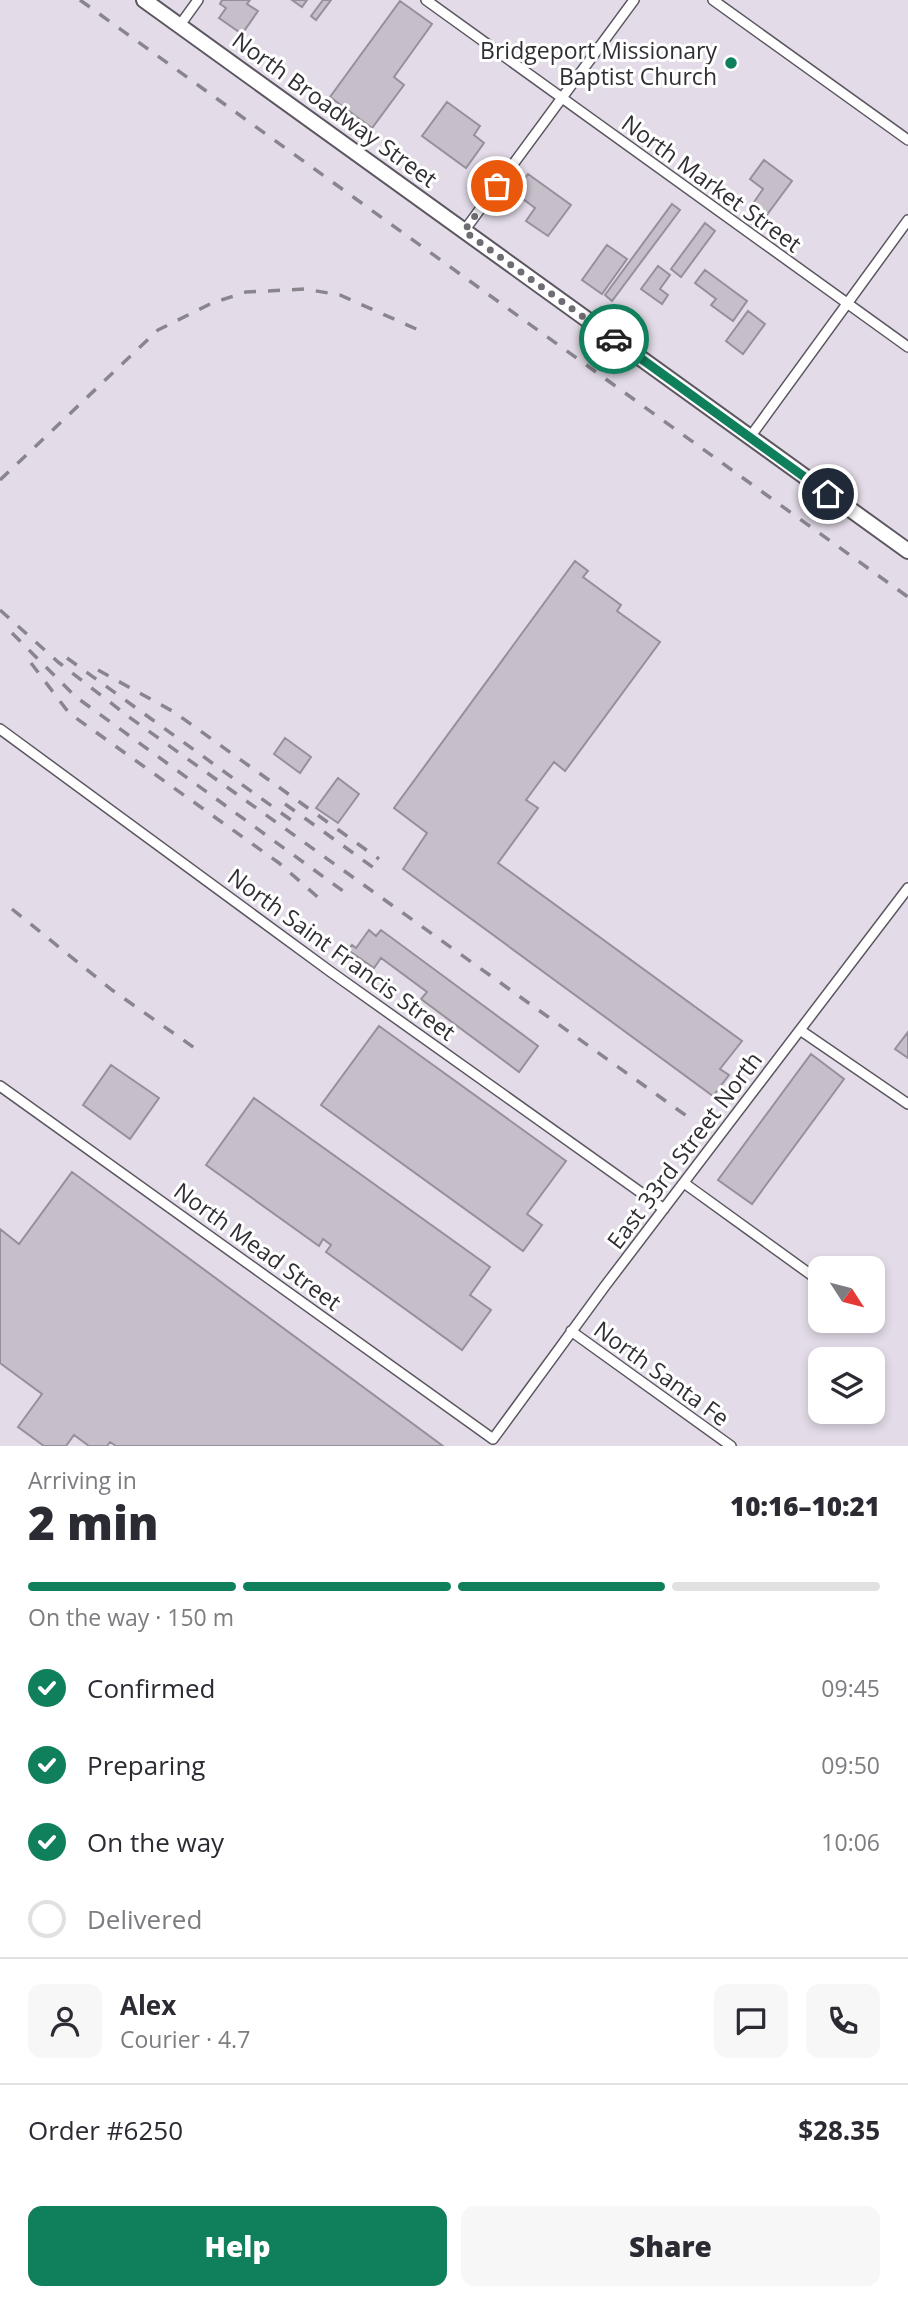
<!DOCTYPE html>
<html lang="en">
<head>
<meta charset="utf-8">
<style>
  :root { --surface:#fff; --page:#f7f7f7; --text:#2b2b33; --muted:#7c7c81; --line:#e1e1e2; --accent:#107f5c }
  body { margin:0; font-family:"Open Sans",sans-serif; background:var(--page); color:var(--text); height:100vh; display:flex; flex-direction:column; font-size:26px; white-space:nowrap }
  * { box-sizing:border-box; margin:0 }
  p { font-size:23px; color:var(--muted) }
  .icon { flex:none; width:38px; height:38px; fill:none; stroke:currentColor; stroke-width:2; stroke-linecap:round; stroke-linejoin:round }
  .map { position:relative; height:1446px; overflow:hidden }
  .panel { display:flex; flex-direction:column; background:var(--surface); flex:1 }
  .panel>* { flex:none }
  .needle { width:46px; rotate:126deg }
  .fabs { position:absolute; left:808px; top:1256px; display:grid; gap:14px }
  .fabs a { display:grid; place-items:center; width:77px; height:77px; border-radius:14px; background:var(--surface); box-shadow:0 4px 10px #0003; font-size:35px }
  .pin { position:absolute; display:grid; place-items:center; width:60px; height:60px; color:#fff; margin:-30px; border:4px solid #fff; border-radius:50%; box-shadow:0 2px 7px #0007 }
  .courier { position:absolute; display:grid; place-items:center; width:70px; height:70px; margin:-35px; border:5px solid #107f5c; border-radius:50%; background:#fff; color:#222; box-shadow:0 2px 9px #0007 }
  .overview em { font-style:normal; font-weight:800 }
  .overview div { display:flex; flex-direction:column-reverse }
  .overview { display:flex; align-items:center; justify-content:space-between; height:119px; padding:0 28px }
  h1 { font-size:46px; font-weight:800; line-height:52px }
  .bar { display:grid; grid-template-columns:repeat(4,1fr); gap:10px 7px; align-content:center; height:84px; padding:0 28px }
  .bar i { height:9px; border-radius:5px; background:var(--line) }
  .bar .current { background:var(--accent) }
  .bar p { grid-column:span 4 }
  .line { display:flex; align-items:center; gap:18px; padding:0 28px; border-top:2px solid var(--line) }
  .line div { flex:1 }
  .round { display:grid; place-items:center; flex:none; width:74px; height:74px; border-radius:14px; background:var(--page) }
  ol { padding:0 28px; list-style:none }
  li { display:flex; align-items:center; gap:21px; height:77px }
  li p { margin-inline-start:auto }
  li .icon { padding:7px; border-radius:50%; background:var(--accent); color:#fff; stroke-width:4 }
  li:last-child { color:var(--muted) }
  li i { width:38px; height:38px; border:4px solid var(--line); border-radius:50% }
  .action { display:flex; gap:14px; margin-top:auto; padding:14px 28px }
  .action a { flex:1; height:80px; border-radius:14px; background:var(--accent); color:#fff; font-size:28px; font-weight:800; line-height:80px; text-align:center }
  .action a+a { background:var(--page); color:var(--text) }
  .map>svg:first-child { display:block }
</style>
</head>
<body>
<div class="map">
<svg width="908" height="1446" viewBox="0 0 908 1446">
  <rect width="100%" height="100%" fill="#e3dce8"/>
  <path fill="#c6bfca" stroke="#97909b" stroke-width="2" d="M 222,0 L 250,0 L 247,4 L 258,11 L 242,34 L 219,18 L 226,8 L 220,4 Z
    M 292,0 L 307,0 L 302,7 Z
    M 323,0 L 331,0 L 316,20 L 311,16 Z
    M 400,1 L 432,24 L 394,77 L 404,85 L 372,128 L 330,97 Z
    M 447,102 L 480,126 L 474,135 L 484,143 L 466,168 L 422,136 Z
    M 764,160 L 792,181 L 766,216 L 752,205 L 763,189 L 750,179 Z
    M 528,174 L 571,205 L 548,236 L 526,221 L 535,208 L 515,193 Z
    M 672,204 L 680,210 L 612,301 L 605,295 Z
    M 705,223 L 715,231 L 681,277 L 671,269 Z
    M 607,245 L 627,259 L 602,294 L 582,280 Z
    M 658,266 L 670,275 L 660,289 L 668,295 L 662,304 L 641,289 Z
    M 705,270 L 747,301 L 733,321 L 711,305 L 716,299 L 695,283 Z
    M 748,311 L 765,324 L 743,354 L 726,341 Z
    M 575,561 L 588,571 L 583,577 L 621,605 L 617,611 L 660,642 L 565,771 L 554,762 L 526,800 L 538,808 L 498,863 L 742,1041 L 720,1069 L 729,1075 L 713,1096 L 403,869 L 427,833 L 394,808 Z
    M 285,738 L 311,757 L 300,773 L 274,754 Z
    M 338,778 L 359,794 L 338,823 L 316,808 Z
    M 369,930 L 376,936 L 381,930 L 538,1046 L 519,1072 L 421,999 L 427,992 L 381,958 L 374,968 L 348,950 L 352,945 L 356,948 Z
    M 379,1026 L 566,1161 L 527,1214 L 542,1225 L 523,1251 L 321,1105 Z
    M 908,1032 L 908,1058 L 895,1049 Z
    M 811,1054 L 844,1079 L 752,1204 L 718,1180 Z
    M 111,1065 L 159,1098 L 130,1139 L 83,1105 Z
    M 254,1098 L 490,1267 L 470,1295 L 491,1310 L 462,1350 L 326,1252 L 331,1245 L 323,1239 L 319,1246 L 206,1165 Z
    M 72,1172 L 443,1446 L 116,1446 L 110,1442 L 107,1446 L 89,1446 L 74,1435 L 66,1446 L 44,1446 L 18,1427 L 42,1394 L 0,1363 L 0,1229 L 19,1244 Z"/>
  <g fill="none" stroke-linecap="round" stroke-linejoin="round">
    <defs>
      <path id="street" d="M 426,0 L 908,347
        M 713,0 L 908,140
        M 180,25 L 198,0
        M 464,231 L 634,0
        M 750,437 L 908,220
        M 0,729 L 331,972 L 664,1209
        M 800,1030 L 908,1104
        M 0,1086 L 493,1439 L 605,1286 L 908,888
        M 684,1183 L 821,1282
        M 571,1331 L 731,1446"/>
      <path id="primary" d="M 144,0 L 908,551"/>
    </defs>
    <use href="#street" stroke="#5c5660" stroke-width="12"/>
    <use href="#primary" stroke="#5c5660" stroke-width="18"/>
    <use href="#street" stroke="#fff" stroke-width="9"/>
    <use href="#primary" stroke="#fff" stroke-width="14"/>
    <path stroke="#8a858d" stroke-width="3.5" stroke-dasharray="12 12" stroke-linecap="butt" d="M 80,0 L 908,597
      M 0,480 L 158,330 L 212,303 L 246,292 L 305,289 L 340,295 L 423,332
      M 0,610 L 58,662 L 129,717 L 695,1122
      M 12,633 L 76,697 L 343,891
      M 67,658 L 291,820
      M 31,663 L 69,713 L 279,863 L 321,900
      M 98,670 L 174,712 L 379,859
      M 285,804 L 374,868
      M 12,909 L 112,990 L 196,1049"/>
  </g>
  <g fill="none" stroke-linecap="round" stroke-linejoin="round">
    <path stroke="#706c73" stroke-width="7" stroke-dasharray="0 12.6" d="M 497,186 L 464,231 L 614,339"/>
    <path stroke="#107f5c" stroke-width="9" d="M 614,339 L 828,494"/>
  </g>
  <circle fill="#107f5c" stroke="#fff" stroke-width="2.5" cx="731" cy="63" r="7"/>
  <g text-anchor="middle" dominant-baseline="central" stroke-width="6" stroke-linejoin="round" paint-order="stroke">
    <g font-size="23" fill="#322f34" stroke="#fff" text-anchor="end">
      <text x="717" y="50">Bridgeport Missionary<tspan x="717" dy="26">Baptist Church</tspan></text>
    </g>
    <g font-size="23" fill="#322f34" stroke="#fff">
      <text transform="translate(335 109) rotate(36)">North Broadway Street</text>
      <text transform="translate(712 183) rotate(36)">North Market Street</text>
      <text transform="translate(342 954) rotate(36)">North Saint Francis Street</text>
      <text transform="translate(684 1150) rotate(-53)">East 33rd Street North</text>
      <text transform="translate(258 1246) rotate(36)">North Mead Street</text>
      <text transform="translate(662 1373) rotate(36)">North Santa Fe</text>
    </g>
  </g>
</svg>
<div class="fabs">
<a><svg class="needle" viewBox="-14 -14 28 28"><path d="M0-13l5 13h-10z" fill="#e53935"/><path d="M0 13l5-13h-10z" fill="#7c7c81"/></svg></a>
<a><svg class="icon" aria-label="layers" viewBox="0 0 24 24"><path d="M12 4l9 5-9 5-9-5zM3 14l9 5 9-5"/></svg></a>
</div>
<div class="pin" style="left:497px;top:186px;background:#ea580c"><svg class="icon" aria-label="bag" viewBox="0 0 24 24"><path d="M5 8h14l-1 12H6zM9 8a3 3 0 0 1 6 0"/></svg></div>
<div class="pin" style="left:828px;top:494px;background:#1f2937"><svg class="icon" aria-label="home" viewBox="0 0 24 24"><path d="M3 11l9-7 9 7M6 9v11h12V9"/></svg></div>
<div class="courier" style="left:614px;top:339px"><svg class="icon" aria-label="car" viewBox="0 0 24 24"><path d="M5 17H2v-5l4-1 3-4h7l3 4 3 1v5h-3M9 17h6M6 11h13"/><circle cx="7" cy="17" r="2"/><circle cx="17" cy="17" r="2"/></svg></div>
</div>
<section class="panel">
<div class="overview"><div><h1>2 min</h1><p>Arriving in</p></div><em>10:16–10:21</em></div>
<div class="bar"><i class="current"></i><i class="current"></i><i class="current"></i><i></i><p>On the way · 150 m</p></div>
<ol>
<li><svg class="icon" aria-label="check" viewBox="0 0 24 24"><path d="M5 12l5 5 9-10"/></svg>Confirmed<p>09:45</p></li>
<li><svg class="icon" aria-label="check" viewBox="0 0 24 24"><path d="M5 12l5 5 9-10"/></svg>Preparing<p>09:50</p></li>
<li><svg class="icon" aria-label="check" viewBox="0 0 24 24"><path d="M5 12l5 5 9-10"/></svg>On the way<p>10:06</p></li>
<li><i></i>Delivered</li>
</ol>
<div class="line" style="height:126px"><a class="round"><svg class="icon" aria-label="person" viewBox="0 0 24 24"><circle cx="12" cy="8" r="4"/><path d="M4 21q1-7 8-7t8 7"/></svg></a><div><b>Alex</b><p>Courier · 4.7</p></div><a class="round"><svg class="icon" aria-label="chat" viewBox="0 0 24 24"><path d="M4 5h16v11H9l-5 4z"/></svg></a><a class="round"><svg class="icon" aria-label="phone" viewBox="0 0 24 24"><path d="M5 4h4l2 5-3 2q2 4 5 5l2-3 5 2v4C11 20 4 13 5 4z"/></svg></a></div>
<div class="line" style="height:91px"><div>Order #6250</div><b>$28.35</b></div>
<div class="action"><a>Help</a><a>Share</a></div>
</section>
</body>
</html>
